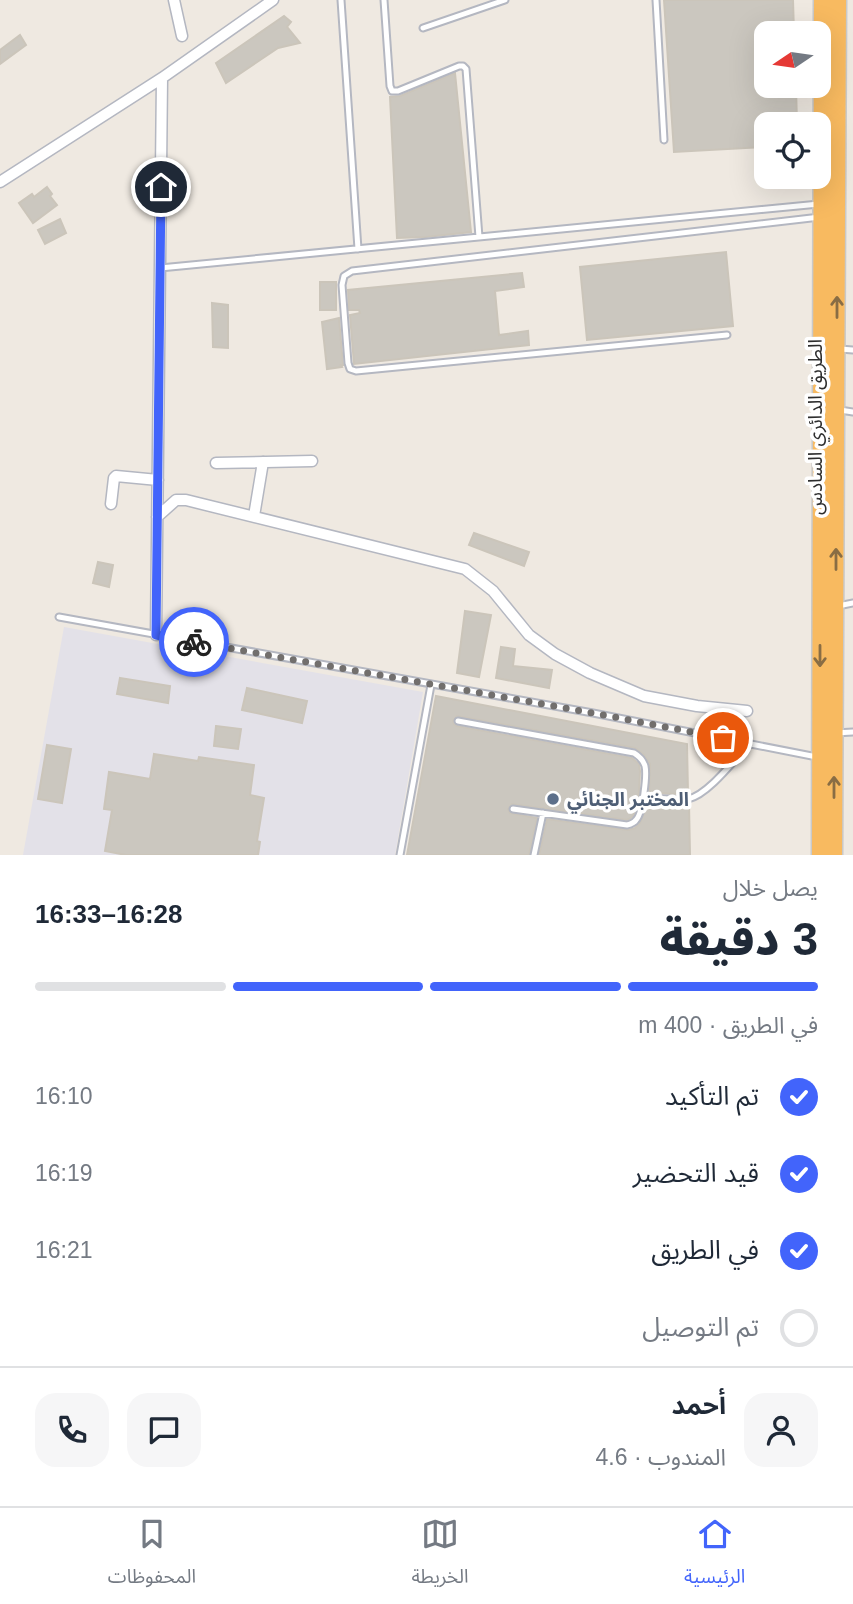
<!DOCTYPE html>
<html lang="ar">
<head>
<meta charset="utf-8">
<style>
  :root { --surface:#fff; --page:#f6f6f7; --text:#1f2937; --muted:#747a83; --line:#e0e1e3; --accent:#4264fb }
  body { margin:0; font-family:Helvetica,"Noto Sans Arabic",sans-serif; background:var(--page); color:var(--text); direction:rtl; height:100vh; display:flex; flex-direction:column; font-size:26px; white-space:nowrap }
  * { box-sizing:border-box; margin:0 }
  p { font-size:23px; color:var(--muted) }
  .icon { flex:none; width:38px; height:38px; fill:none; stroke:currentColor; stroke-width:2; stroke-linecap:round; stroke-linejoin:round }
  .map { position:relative; height:855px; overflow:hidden; direction:ltr }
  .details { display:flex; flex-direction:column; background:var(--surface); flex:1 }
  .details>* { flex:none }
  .needle { width:46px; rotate:257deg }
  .tools { position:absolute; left:754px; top:21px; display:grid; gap:14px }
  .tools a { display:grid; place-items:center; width:77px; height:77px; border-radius:14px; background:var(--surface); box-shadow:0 7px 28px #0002; font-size:35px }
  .pin { position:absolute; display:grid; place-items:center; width:60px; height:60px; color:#fff; margin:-30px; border:4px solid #fff; border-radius:50%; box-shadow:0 2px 7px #0007 }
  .courier { position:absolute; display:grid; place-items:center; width:70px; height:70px; margin:-35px; border:5px solid #4264fb; border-radius:50%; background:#fff; color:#222; box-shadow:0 2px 9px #0007 }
  .headline em { font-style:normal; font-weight:800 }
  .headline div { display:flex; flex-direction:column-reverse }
  .headline { display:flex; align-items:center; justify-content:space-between; height:119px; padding:0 35px }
  h1 { font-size:46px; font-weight:800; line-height:52px }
  .bar { display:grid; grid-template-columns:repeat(4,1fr); gap:10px 7px; align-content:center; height:84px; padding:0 35px }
  .bar i { height:9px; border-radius:5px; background:var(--line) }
  .bar .on { background:var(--accent) }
  .bar p { grid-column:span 4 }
  .line { display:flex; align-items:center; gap:18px; padding:0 35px; border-top:2px solid var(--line) }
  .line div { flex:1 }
  .round { display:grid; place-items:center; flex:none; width:74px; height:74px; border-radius:21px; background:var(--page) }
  ol { padding:0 35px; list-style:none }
  li { display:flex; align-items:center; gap:21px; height:77px }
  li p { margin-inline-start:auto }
  li .icon { padding:7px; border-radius:50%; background:var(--accent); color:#fff; stroke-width:4 }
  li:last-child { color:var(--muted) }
  li i { width:38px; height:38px; border:4px solid var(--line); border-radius:50% }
  .menu { display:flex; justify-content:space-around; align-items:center; height:98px; border-top:2px solid var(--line); background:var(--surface); font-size:19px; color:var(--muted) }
  .menu a { display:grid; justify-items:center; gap:4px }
  .menu .on { color:var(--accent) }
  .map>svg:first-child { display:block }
</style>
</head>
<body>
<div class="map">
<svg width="853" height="855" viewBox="0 0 853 855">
  <rect width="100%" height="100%" fill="#efe9e1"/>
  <path fill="#e3e1e8" d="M 64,627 L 423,692 L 395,855 L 23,855 Z"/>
  <path fill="#cbc7bf" stroke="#cbc5ba" stroke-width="2" d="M 664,0 L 793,0 L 794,33 L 766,33 L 766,86 L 796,86 L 797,124 L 766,124 L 766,147 L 674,152 Z
    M 284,16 L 291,22 L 287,27 L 300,43 L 278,48 L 226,83 L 216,63 Z
    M 20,35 L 26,45 L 0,64 L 0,50 Z
    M 455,73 L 471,232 L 426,237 L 397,238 L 390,97 L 400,96 Z
    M 47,187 L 52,194 L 50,196 L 57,205 L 33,223 L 19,203 L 32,194 L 34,197 Z
    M 60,219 L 66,233 L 45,244 L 38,230 Z
    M 726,252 L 733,326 L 587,340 L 580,267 Z
    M 522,273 L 524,287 L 495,291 L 499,335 L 528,331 L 529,345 L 354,364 L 350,315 L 360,313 L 359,310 L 349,310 L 348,290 Z
    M 320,282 L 336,282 L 336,310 L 320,310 Z
    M 212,303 L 228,305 L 228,348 L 213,347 Z
    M 339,318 L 343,365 L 341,365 L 342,367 L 327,369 L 322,322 Z
    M 474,533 L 529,552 L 524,566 L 469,545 Z
    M 98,562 L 113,565 L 109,587 L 93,583 Z
    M 465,611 L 491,615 L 479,677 L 457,673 Z
    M 501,647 L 515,649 L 513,666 L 552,670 L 549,688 L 496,678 Z
    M 120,678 L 170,686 L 168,703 L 117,694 Z
    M 247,688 L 307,701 L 302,723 L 242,710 Z
    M 436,696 L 687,744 L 688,793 L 672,794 L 649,792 L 650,764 L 644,755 L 635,748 L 457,716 L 453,721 L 454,724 L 457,726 L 632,758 L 639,764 L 640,771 L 639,793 L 634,814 L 631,818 L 627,820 L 512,804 L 508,809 L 510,813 L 537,818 L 529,855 L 407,855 Z
    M 216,726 L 241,729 L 238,749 L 214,746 Z
    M 47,745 L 71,749 L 62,803 L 38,799 Z
    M 154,754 L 198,761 L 199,757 L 254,765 L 250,795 L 264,798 L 257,841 L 260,842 L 258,855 L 126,855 L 105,851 L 112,810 L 104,809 L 109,772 L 150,779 Z
    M 648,803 L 689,804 L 690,855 L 539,855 L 547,819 L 628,830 L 635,828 L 640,823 Z"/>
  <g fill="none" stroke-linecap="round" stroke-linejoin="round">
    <defs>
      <path id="service" d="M 341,0 L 358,249
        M 384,0 L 390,86 L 392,91 L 398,91 L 459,66 L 463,66 L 466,69 L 479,237
        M 656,0 L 664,140
        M 423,28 L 505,0
        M 160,268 L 819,204
        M 727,335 L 356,371 L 350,369 L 348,363 L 342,285 L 344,276 L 352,271 L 820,217
        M 840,349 L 853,350
        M 840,410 L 853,412
        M 838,606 L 853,603
        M 59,617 L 593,713 L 817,757
        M 458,721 L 634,753 C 639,756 643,760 645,766 C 647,775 643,813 636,820 C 634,823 631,824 627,825 L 513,809
        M 835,733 L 853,732
        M 643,797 C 657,798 674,801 688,799 C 708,795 735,759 749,744
        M 400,855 L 431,685
        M 534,855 L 543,813"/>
      <path id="minor" d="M 174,0 L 182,36
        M 0,182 L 162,78 L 273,0
        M 216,463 L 312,461
        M 111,504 L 114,478 L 116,476 L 158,480
        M 254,516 L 263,462
        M 157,517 L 176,500 L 186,500 L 465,569 L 493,591 L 529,635 L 555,654 L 590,673 L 644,696 L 697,706 L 747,711
        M 156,635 L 162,78"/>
      <path id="trunk" d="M 820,855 L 822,0
        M 834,855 L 838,0"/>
    </defs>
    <use href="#service" stroke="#b4b7c1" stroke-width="9"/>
    <use href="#minor" stroke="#b4b7c1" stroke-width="13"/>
    <use href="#trunk" stroke="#c9c9c9" stroke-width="19"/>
    <use href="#service" stroke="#fff" stroke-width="5"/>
    <use href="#minor" stroke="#fff" stroke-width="10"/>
    <use href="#trunk" stroke="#f8ba60" stroke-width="16"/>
  </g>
  <defs><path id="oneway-shaft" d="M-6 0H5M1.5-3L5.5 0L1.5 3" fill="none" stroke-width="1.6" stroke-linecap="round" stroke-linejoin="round" transform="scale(1.75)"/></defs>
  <g stroke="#896d44">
    <use href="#oneway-shaft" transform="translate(837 307) rotate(-90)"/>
    <use href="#oneway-shaft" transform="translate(836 559) rotate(-90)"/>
    <use href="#oneway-shaft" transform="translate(820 656) rotate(90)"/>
    <use href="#oneway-shaft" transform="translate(834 787) rotate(-90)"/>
  </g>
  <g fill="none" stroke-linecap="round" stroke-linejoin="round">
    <path stroke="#726f6d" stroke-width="7" stroke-dasharray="0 12.6" d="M 194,642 L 593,713 L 723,738"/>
    <path stroke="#4264fb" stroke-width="9" d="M 161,187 L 156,635 L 194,642"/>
  </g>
  <circle fill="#5c6f8a" stroke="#fff" stroke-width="2.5" cx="553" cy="799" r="7"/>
  <g text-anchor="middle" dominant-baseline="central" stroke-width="7" stroke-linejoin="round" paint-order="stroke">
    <g font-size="19" fill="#2e2e2e" stroke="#fff">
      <text transform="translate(815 427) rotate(-90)">الطريق الدائري السادس</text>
    </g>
    <g font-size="19" font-weight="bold" fill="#4e5e75" stroke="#fff" text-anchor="start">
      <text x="567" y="799">المختبر الجنائي</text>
    </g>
  </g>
</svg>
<div class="tools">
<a><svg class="needle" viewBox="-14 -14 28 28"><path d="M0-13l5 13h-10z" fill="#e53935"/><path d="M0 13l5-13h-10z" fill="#747a83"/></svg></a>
<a><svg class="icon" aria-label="locate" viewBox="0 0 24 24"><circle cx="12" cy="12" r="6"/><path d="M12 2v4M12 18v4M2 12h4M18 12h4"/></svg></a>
</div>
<div class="pin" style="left:723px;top:738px;background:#ea580c"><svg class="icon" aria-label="bag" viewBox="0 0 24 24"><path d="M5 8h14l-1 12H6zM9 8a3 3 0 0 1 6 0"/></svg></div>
<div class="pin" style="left:161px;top:187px;background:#1f2937"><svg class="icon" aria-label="home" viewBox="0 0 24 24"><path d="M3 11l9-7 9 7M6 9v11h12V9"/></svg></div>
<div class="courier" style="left:194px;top:642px"><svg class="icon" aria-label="bike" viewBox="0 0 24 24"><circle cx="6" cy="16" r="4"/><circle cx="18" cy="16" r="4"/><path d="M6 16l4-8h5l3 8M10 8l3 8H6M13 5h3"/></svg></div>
</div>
<section class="details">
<div class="headline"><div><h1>3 دقيقة</h1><p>يصل خلال</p></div><em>16:28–16:33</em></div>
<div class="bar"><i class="on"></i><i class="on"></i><i class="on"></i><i></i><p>في الطريق · 400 m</p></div>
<ol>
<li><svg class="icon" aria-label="check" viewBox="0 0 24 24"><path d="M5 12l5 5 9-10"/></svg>تم التأكيد<p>16:10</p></li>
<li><svg class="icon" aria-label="check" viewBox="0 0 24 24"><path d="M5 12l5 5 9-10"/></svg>قيد التحضير<p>16:19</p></li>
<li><svg class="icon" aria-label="check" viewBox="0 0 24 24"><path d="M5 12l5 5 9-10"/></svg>في الطريق<p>16:21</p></li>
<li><i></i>تم التوصيل</li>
</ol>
<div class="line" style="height:126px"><a class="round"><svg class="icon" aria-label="person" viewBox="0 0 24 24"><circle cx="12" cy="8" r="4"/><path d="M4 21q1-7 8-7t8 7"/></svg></a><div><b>أحمد</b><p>المندوب · 4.6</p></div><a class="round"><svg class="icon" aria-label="chat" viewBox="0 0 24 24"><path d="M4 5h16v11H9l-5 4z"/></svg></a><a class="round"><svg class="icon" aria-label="phone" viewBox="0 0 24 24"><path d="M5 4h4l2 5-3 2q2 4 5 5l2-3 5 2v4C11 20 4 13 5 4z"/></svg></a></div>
</section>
<nav class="menu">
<a class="on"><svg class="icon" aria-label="home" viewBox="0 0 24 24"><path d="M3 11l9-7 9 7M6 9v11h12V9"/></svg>الرئيسية</a>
<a><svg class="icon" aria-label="map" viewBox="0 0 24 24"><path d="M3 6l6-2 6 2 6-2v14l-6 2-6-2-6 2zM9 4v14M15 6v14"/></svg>الخريطة</a>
<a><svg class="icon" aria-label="saved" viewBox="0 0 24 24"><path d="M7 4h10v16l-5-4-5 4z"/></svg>المحفوظات</a>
</nav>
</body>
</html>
